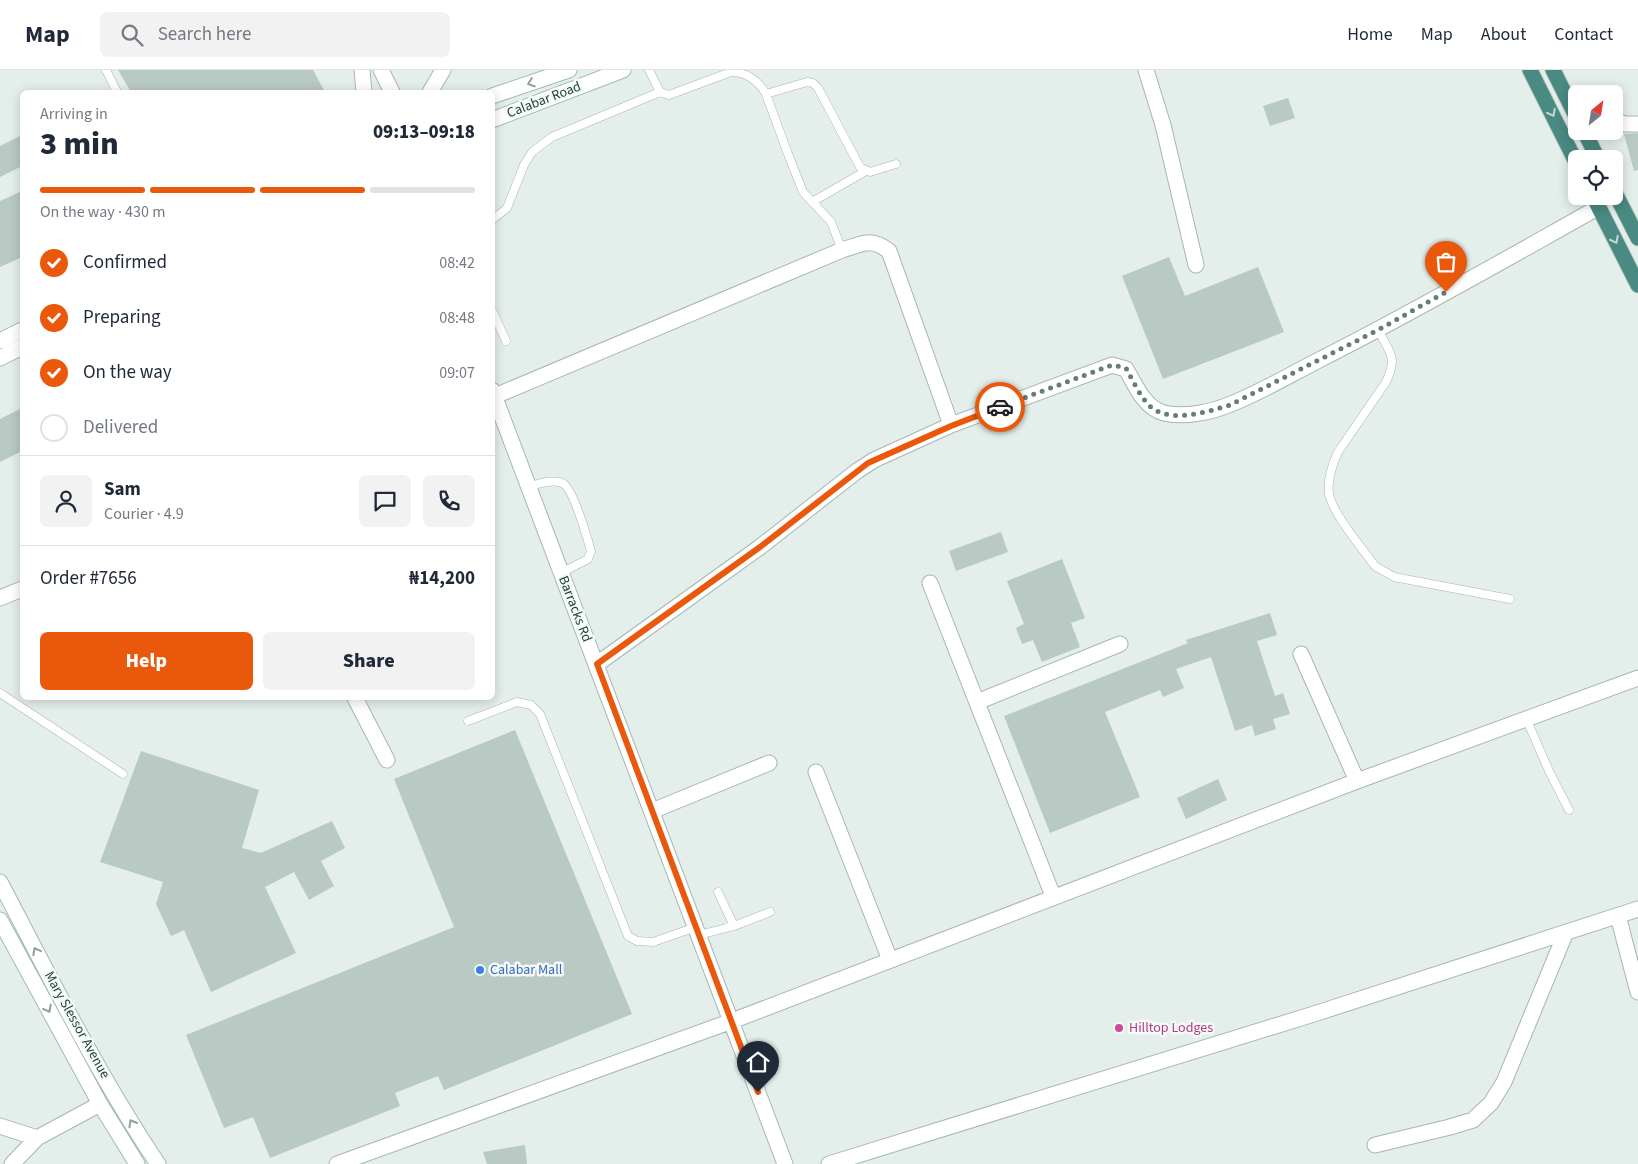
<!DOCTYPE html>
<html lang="en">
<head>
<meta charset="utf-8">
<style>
  :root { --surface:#fff; --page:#f2f2f3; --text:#1f2937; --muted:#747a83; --line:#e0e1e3; --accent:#ea580c }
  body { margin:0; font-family:"Source Sans 3",sans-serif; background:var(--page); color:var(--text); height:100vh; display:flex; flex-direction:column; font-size:19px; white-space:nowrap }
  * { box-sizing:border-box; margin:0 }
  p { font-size:16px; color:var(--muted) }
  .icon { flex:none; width:28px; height:28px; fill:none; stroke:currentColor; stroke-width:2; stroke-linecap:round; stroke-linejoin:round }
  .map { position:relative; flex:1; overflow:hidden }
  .sheet { position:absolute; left:20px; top:20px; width:475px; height:610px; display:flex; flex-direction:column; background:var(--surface); border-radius:8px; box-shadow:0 2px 12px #0003 }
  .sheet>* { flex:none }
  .needle { width:32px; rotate:30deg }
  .controls { position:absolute; left:1568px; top:15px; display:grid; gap:10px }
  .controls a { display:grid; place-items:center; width:55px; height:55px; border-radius:8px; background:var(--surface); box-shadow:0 2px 12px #0003; font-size:25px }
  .pin { position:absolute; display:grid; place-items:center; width:42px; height:42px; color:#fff; margin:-51px -21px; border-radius:50% 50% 50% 0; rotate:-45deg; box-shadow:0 0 5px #0007 }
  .pin .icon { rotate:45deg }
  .courier { position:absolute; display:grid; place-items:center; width:50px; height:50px; margin:-25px; border:4px solid #ea580c; border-radius:50%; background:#fff; color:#222; box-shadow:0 1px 6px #0007 }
  .summary em { font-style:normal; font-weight:800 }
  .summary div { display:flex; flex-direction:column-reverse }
  .summary { display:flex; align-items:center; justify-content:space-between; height:85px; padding:0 20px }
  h1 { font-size:32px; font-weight:800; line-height:38px }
  .bar { display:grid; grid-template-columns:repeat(4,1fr); gap:8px 5px; align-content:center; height:60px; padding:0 20px }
  .bar i { height:6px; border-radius:4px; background:var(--line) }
  .bar .selected { background:var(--accent) }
  .bar p { grid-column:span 4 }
  .line { display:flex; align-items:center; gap:12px; padding:0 20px; border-top:1px solid var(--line) }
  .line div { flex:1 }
  .round { display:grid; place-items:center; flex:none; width:52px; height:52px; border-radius:8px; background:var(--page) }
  ol { padding:0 20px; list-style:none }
  li { display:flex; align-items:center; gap:15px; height:55px }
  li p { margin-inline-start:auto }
  li .icon { padding:5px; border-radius:50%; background:var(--accent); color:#fff; stroke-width:4 }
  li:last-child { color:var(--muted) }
  li i { width:28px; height:28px; border:2px solid var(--line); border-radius:50% }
  .primary-button { display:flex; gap:10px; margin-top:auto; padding:10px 20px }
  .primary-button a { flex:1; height:58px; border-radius:8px; background:var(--accent); color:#fff; font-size:20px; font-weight:800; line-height:58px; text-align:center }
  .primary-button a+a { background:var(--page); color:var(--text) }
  header { display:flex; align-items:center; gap:30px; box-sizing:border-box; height:70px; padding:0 25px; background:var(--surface); border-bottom:1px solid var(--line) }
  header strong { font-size:24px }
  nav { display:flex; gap:28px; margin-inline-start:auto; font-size:18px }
  .search { width:350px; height:45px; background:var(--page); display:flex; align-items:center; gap:12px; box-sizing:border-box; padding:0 18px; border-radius:8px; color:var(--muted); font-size:19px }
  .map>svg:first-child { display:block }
</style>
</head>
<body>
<header>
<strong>Map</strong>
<div class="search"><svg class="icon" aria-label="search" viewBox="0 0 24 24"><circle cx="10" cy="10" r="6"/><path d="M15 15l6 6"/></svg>Search here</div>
<nav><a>Home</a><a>Map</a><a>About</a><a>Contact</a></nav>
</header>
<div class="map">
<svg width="1638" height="1094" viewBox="0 0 1638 1094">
  <rect width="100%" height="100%" fill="#e4eeea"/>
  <path fill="#b9c9c4" d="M 118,0 L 313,0 L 325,22 L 131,22 Z
    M 1288,28 L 1295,48 L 1270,56 L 1263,36 Z
    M 1638,63 L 1638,100 L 1634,101 L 1624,64 Z
    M 22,65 L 22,96 L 0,107 L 0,76 Z
    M 22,121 L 22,187 L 0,197 L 0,131 Z
    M 1169,187 L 1185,226 L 1258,197 L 1284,262 L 1163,309 L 1122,206 Z
    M 22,338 L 22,381 L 0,392 L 0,349 Z
    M 1001,462 L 1008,482 L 956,501 L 949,481 Z
    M 1062,489 L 1085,548 L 1071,553 L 1080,577 L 1042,592 L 1033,570 L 1022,574 L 1016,558 L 1024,554 L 1007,511 Z
    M 1270,543 L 1277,565 L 1257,571 L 1275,626 L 1283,623 L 1290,644 L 1273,649 L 1276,659 L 1255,666 L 1252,655 L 1235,661 L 1211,587 L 1176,599 L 1184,618 L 1163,627 L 1160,620 L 1105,642 L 1140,727 L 1050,763 L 1004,646 L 1188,573 L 1186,570 Z
    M 515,660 L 632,944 L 444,1020 L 438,1006 L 395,1023 L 400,1036 L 270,1088 L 253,1047 L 224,1058 L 186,965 L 454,857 L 394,709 Z
    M 141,681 L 259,720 L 242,778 L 261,783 L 332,751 L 345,778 L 321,791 L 334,816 L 309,830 L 294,802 L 265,817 L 296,883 L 211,922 L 184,860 L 171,866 L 156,834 L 163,812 L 100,792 Z
    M 1218,709 L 1227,730 L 1186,749 L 1177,728 Z
    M 525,1075 L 527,1094 L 487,1094 L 483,1082 Z"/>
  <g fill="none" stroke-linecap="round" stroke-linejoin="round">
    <defs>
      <path id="service" d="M 106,0 L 117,22
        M 649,0 L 660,22 L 669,25 L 731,2 C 746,2 759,11 766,24 L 788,84 L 803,122 L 831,152 L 842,180
        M 766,24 L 807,12 L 813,13 L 818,18 L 860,97 L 870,102 L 896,94
        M 812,132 L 866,101
        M 492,150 L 507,138 L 524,95 L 532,82 L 552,67 L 660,22
        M 492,240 L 506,271
        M 1378,260 C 1390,283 1398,287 1386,312 L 1338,382 C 1332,395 1327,409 1329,424 C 1333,444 1362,478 1375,496 L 1394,507 L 1510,529
        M 529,416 C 539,414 556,408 564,414 C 574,422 587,467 591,481 L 588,489 L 561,503
        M 0,623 L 123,704
        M 1526,648 L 1549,701 L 1569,740
        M 468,651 L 517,632 L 531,635 L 540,644 L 628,866 L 637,871 L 653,872 L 696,857
        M 734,856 L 770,842
        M 699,865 L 734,856 L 718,822"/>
      <path id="minor" d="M 362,0 L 364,22
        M 381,0 L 392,22
        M 1146,0 L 1163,55 L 1196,195
        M 1614,50 L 1625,54 L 1638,54
        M 492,320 L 785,1094
        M 495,326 L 842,180 C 863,174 870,167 889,181 L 951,355
        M 930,513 L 1053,826
        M 0,528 L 22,519
        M 1301,584 L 1357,711
        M 597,594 L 760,477 L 857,401 L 874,390 L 951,355 L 1112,295 L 1126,299 C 1135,314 1144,338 1164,343 C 1184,348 1212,342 1231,334 C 1261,322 1290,305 1319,290 C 1414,242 1506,189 1599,137
        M 355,628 L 387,690
        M 977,632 L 1120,574
        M 816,702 L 890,890
        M 652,741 L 769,693
        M 1618,846 L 1638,922
        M 0,1056 L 37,1068
        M 1375,1075 L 1450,1057 L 1473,1050 L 1491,1033 L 1504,1012 L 1566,862
        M 12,1094 L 37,1068 L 100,1034
        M 337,1094 L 732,951 L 1357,711 L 1638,608
        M 829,1094 L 1317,943 L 1638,839"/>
      <path id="tertiary" d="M 430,22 L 443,0"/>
      <path id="secondary" d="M 492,26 L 569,0
        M 492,50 L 623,0
        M 0,271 L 22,260
        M 0,288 L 22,277
        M 0,812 C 50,907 98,1005 158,1094
        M 0,850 L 100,1034 L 137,1094"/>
      <path id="trunk" d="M 1530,0 L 1576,92
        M 1553,0 L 1576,46
        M 1584,61 L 1598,89
        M 1614,121 L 1638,168
        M 1593,126 L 1638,215"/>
    </defs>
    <use href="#service" stroke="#a6b7b2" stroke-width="9"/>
    <use href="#minor" stroke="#a6b7b2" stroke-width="17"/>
    <use href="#tertiary" stroke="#a6b7b2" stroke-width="17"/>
    <use href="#secondary" stroke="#a1bab4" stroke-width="17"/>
    <use href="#trunk" stroke="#c1cac8" stroke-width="17"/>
    <use href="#service" stroke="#fff" stroke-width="8"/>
    <use href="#minor" stroke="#fff" stroke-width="15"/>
    <use href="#tertiary" stroke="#fff" stroke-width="15"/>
    <use href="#secondary" stroke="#fff" stroke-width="15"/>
    <use href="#trunk" stroke="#498a82" stroke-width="15"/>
  </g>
  <defs><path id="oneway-chevron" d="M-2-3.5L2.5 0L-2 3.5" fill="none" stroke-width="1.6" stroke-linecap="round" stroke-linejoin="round" transform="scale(1.25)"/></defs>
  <g stroke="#90a09e">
    <use href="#oneway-chevron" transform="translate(531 13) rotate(161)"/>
    <use href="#oneway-chevron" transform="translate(36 881) rotate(-118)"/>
    <use href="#oneway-chevron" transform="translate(48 939) rotate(61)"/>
    <use href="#oneway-chevron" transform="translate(132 1053) rotate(-120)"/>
  </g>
  <g stroke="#c1d8d5">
    <use href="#oneway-chevron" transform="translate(1552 43) rotate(63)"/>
    <use href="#oneway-chevron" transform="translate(1615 170) rotate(63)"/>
  </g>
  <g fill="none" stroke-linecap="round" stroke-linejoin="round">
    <path stroke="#667e79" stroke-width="5" stroke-dasharray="0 9" d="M 1000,337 L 1112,295 L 1126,298 C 1132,309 1138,322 1146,332 C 1164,356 1207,342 1230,335 L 1378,260 L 1446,222"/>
    <path stroke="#ea580c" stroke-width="6" d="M 758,1022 L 597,594 L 760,477 L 868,393 L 951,356 L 1000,337"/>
  </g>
  <circle fill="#3f7fe0" stroke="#f5faf8" stroke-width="2" cx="480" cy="900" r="5"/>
  <circle fill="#d1479c" stroke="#f5faf8" stroke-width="2" cx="1119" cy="958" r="5"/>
  <g text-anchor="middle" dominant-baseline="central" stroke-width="5" stroke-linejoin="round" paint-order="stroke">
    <g font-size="14" fill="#22413c" stroke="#f5faf8">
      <text transform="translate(544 30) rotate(-21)">Calabar Road</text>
      <text transform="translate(575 539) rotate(69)">Barracks Rd</text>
      <text transform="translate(77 955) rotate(61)">Mary Slessor Avenue</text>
    </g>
    <g font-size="14" fill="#366cbe" stroke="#f5faf8" text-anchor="start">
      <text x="490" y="900">Calabar Mall</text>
    </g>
    <g font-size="14" fill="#b23c85" stroke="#f5faf8" text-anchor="start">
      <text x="1129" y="958">Hilltop Lodges</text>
    </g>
  </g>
</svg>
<div class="controls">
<a><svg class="needle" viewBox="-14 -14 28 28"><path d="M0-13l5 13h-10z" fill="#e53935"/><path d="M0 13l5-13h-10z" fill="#747a83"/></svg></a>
<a><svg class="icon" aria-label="locate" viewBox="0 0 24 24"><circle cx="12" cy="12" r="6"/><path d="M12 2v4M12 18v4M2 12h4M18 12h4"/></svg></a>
</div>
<div class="pin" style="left:1446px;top:222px;background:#ea580c"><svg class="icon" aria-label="bag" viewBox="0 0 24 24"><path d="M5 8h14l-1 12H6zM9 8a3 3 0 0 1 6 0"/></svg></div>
<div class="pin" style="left:758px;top:1022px;background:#1f2937"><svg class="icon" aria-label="home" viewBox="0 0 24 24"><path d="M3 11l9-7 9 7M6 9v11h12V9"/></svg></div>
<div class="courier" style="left:1000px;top:337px"><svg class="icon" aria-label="car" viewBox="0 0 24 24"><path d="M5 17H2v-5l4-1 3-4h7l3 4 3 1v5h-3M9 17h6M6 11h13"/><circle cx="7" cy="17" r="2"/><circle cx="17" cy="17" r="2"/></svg></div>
<section class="sheet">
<div class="summary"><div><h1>3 min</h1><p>Arriving in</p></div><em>09:13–09:18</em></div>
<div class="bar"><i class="selected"></i><i class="selected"></i><i class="selected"></i><i></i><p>On the way · 430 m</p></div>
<ol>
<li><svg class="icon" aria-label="check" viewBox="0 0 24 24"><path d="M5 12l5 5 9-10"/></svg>Confirmed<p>08:42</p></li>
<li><svg class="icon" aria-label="check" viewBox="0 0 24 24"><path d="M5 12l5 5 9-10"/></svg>Preparing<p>08:48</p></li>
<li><svg class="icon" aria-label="check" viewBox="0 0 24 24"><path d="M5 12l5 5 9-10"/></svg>On the way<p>09:07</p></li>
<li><i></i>Delivered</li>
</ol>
<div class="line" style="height:90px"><a class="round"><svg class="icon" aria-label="person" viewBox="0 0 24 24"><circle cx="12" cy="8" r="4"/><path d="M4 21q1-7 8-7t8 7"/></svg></a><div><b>Sam</b><p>Courier · 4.9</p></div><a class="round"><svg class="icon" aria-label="chat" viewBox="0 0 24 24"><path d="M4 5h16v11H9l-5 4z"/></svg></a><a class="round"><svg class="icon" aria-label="phone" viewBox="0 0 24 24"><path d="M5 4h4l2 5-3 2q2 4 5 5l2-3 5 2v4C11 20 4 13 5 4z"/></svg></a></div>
<div class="line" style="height:65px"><div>Order #7656</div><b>₦14,200</b></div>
<div class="primary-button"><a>Help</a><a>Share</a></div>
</section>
</div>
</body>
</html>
